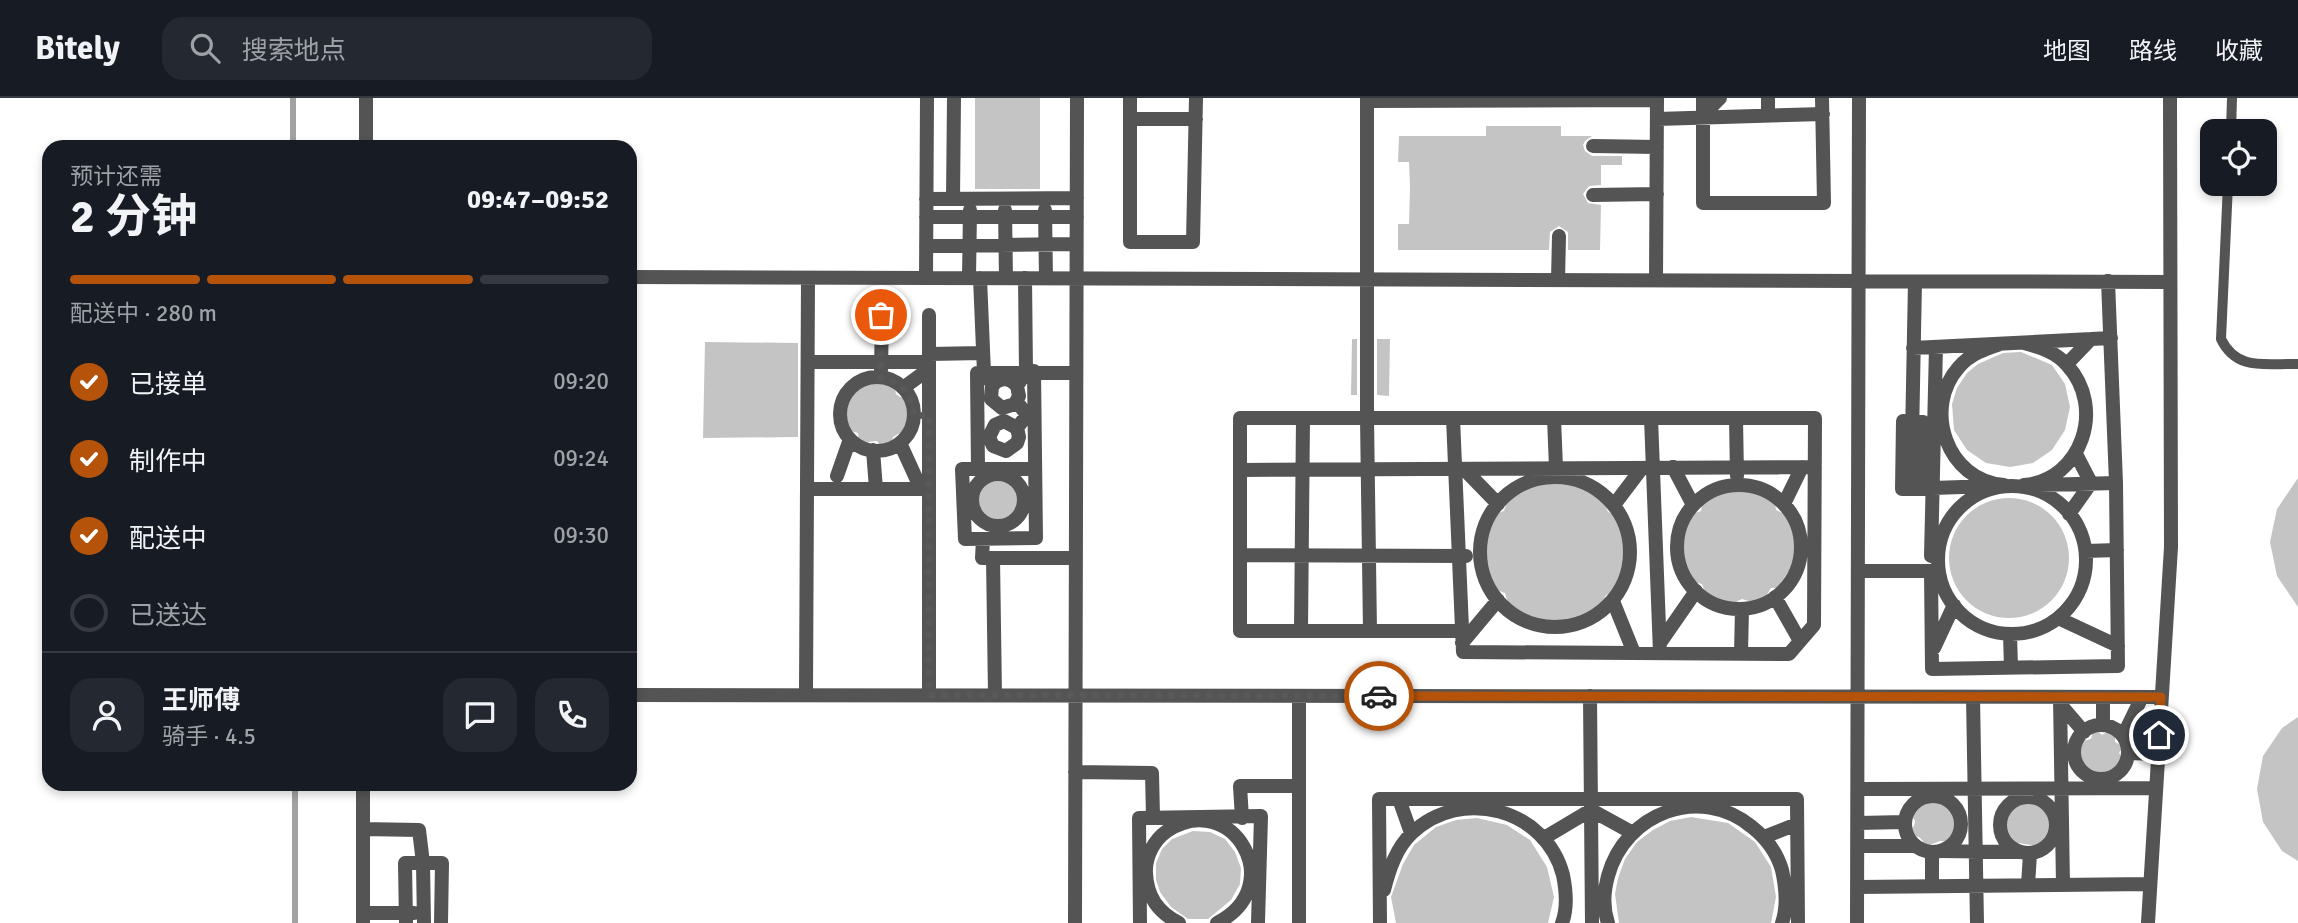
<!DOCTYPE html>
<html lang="zh">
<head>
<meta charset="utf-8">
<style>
  :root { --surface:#171b24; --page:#242831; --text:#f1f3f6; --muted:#9ea1a6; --line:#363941; --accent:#b45309 }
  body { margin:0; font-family:Signika,"Noto Sans SC",sans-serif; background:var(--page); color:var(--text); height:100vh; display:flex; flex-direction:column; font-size:26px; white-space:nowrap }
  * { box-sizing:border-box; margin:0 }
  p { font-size:23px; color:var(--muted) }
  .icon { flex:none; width:38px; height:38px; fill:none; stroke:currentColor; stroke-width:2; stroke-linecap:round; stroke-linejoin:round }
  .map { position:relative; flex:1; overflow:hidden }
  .side { position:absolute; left:42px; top:42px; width:595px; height:651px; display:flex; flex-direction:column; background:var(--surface); border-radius:21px; box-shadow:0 4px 10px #0003 }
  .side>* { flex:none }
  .buttons { position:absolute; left:2200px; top:21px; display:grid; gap:14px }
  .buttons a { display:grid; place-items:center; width:77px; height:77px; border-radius:14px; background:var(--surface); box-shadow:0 4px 10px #0003; font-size:35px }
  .pin { position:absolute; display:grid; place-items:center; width:60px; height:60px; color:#fff; margin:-30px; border:4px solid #fff; border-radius:50%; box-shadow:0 2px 7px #0007 }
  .courier { position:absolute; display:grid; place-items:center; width:70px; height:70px; margin:-35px; border:5px solid #b45309; border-radius:50%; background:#fff; color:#222; box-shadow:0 2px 9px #0007 }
  .head em { font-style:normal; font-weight:700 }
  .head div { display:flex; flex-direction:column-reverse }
  .head { display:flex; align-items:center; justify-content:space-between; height:119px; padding:0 28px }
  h1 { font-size:46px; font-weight:700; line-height:52px }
  .bar { display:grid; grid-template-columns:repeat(4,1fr); gap:10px 7px; align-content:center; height:84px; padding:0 28px }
  .bar i { height:9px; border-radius:5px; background:var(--line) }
  .bar .current { background:var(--accent) }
  .bar p { grid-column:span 4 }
  .line { display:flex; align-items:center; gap:18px; padding:0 28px; border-top:2px solid var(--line) }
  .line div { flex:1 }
  .round { display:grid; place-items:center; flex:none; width:74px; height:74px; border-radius:21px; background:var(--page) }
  ol { padding:0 28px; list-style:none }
  li { display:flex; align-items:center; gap:21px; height:77px }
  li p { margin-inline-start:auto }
  li .icon { padding:7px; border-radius:50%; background:var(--accent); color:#fff; stroke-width:4 }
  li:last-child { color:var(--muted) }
  li i { width:38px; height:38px; border:4px solid var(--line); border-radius:50% }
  header { display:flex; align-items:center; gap:42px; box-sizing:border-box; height:98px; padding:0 35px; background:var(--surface); border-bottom:2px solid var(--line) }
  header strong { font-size:33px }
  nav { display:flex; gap:38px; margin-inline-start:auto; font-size:24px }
  .search { width:490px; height:63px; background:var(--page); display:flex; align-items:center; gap:18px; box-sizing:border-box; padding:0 24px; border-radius:21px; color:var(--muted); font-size:26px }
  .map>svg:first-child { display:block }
</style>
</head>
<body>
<header>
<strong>Bitely</strong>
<div class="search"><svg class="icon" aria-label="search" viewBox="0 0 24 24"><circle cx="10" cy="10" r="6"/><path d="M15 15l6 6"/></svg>搜索地点</div>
<nav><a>地图</a><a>路线</a><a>收藏</a></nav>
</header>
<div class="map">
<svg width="2298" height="825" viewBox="0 0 2298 825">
  <rect width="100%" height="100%" fill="#fff"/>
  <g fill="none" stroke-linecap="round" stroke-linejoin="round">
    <path stroke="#a2a2a2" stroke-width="6" d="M 293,0 L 293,49
      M 295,686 L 295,825"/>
  </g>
  <path fill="#c4c4c4" d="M 975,0 L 1040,0 L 1040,91 L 975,91 Z
    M 1486,28 L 1561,28 L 1561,38 L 1622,38 L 1592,38 L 1585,43 L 1583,47 L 1585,53 L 1592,58 L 1622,58 L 1622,67 L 1601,67 L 1601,87 L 1589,88 L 1583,96 L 1588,105 L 1601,107 L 1600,152 L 1568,152 L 1568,134 L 1559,128 L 1550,134 L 1549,152 L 1398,152 L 1398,126 L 1409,126 L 1410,89 L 1409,64 L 1398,64 L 1399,38 L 1486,38 Z
    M 1352,241 L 1357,241 L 1357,297 L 1351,297 Z
    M 1377,241 L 1390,241 L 1389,298 L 1377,297 Z
    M 705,244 L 798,245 L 798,339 L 703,340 Z
    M 2021,254 L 2052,267 L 2065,286 L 2070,309 L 2065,332 L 2052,352 L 2033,365 L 2010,369 L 1986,365 L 1967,352 L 1954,332 L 1952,306 L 1957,290 L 1967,275 L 1978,266 L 2003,255 Z
    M 873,283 L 894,287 L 896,296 L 900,299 L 906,299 L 911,307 L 912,318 L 910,330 L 905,337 L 900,335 L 893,339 L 891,348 L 886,350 L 882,350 L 877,343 L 868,344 L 864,348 L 859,345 L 858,335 L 847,332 L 845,325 L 844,314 L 846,304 L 853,294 L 862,287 Z
    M974 403a24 24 0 1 1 48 0a24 24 0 1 1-48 0Z
    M 2298,380 L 2298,509 L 2277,478 L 2270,444 L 2277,411 Z
    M 1546,384 L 1570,385 L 1593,395 L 1605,405 L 1608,414 L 1614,416 L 1623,433 L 1626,457 L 1621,481 L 1613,494 L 1605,498 L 1604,505 L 1592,514 L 1572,523 L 1549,525 L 1528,519 L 1509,508 L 1505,495 L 1494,491 L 1486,471 L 1484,449 L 1490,427 L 1497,415 L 1504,413 L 1507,403 L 1522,392 Z
    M 1731,392 L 1751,393 L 1769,400 L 1775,405 L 1776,412 L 1785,416 L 1793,431 L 1796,451 L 1791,470 L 1777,490 L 1771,490 L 1766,498 L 1752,504 L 1742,501 L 1734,505 L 1716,501 L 1705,494 L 1702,486 L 1694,484 L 1689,478 L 1683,461 L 1681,444 L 1685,426 L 1692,416 L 1701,413 L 1702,405 L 1712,398 Z
    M1949 460a60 60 0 1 1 120 0a60 60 0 1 1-120 0Z
    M 2298,619 L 2298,763 L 2282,753 L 2263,724 L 2257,691 L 2263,658 L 2282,630 Z
    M 2094,630 L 2102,637 L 2112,631 L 2115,633 L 2115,644 L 2123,648 L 2119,655 L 2125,664 L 2113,676 L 2105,679 L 2088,675 L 2078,662 L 2079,644 L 2091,641 Z
    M 2031,701 L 2045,707 L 2052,718 L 2052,736 L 2047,743 L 2037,750 L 2031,747 L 2012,744 L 2005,734 L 2005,717 L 2010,710 L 2023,702 Z
    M 1930,702 L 1947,706 L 1953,712 L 1958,728 L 1952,744 L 1940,743 L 1924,749 L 1923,743 L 1919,739 L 1911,738 L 1909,733 L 1914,728 L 1915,723 L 1911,716 L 1915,710 Z
    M 1691,719 L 1728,725 L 1755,744 L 1771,769 L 1776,799 L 1771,825 L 1619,825 L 1615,796 L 1618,780 L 1625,761 L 1637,744 L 1653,732 L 1670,723 Z
    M 1477,720 L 1507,727 L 1530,742 L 1547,769 L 1554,799 L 1548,825 L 1396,825 L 1391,799 L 1403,766 L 1414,747 L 1436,729 L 1456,722 Z
    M 1193,733 L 1210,734 L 1225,741 L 1235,754 L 1241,770 L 1240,786 L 1231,802 L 1208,821 L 1188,821 L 1171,809 L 1160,794 L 1156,782 L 1156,765 L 1162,751 L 1172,741 Z"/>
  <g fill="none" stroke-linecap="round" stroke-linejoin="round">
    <path stroke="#545454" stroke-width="10" d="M 2231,33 L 2232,0
      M 2228,86 L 2221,241 C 2237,274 2267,265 2298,266"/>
    <path stroke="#545454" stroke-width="14" d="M 1130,0 L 1130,144 L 1193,144 L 1196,0
      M 1367,0 L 1367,320 L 1370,533
      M 1703,0 L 1703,105 L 1824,105 L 1822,0
      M 1367,3 L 1657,2
      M 1768,17 L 1768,0
      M 1702,18 L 1720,0
      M 1130,21 L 1196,21
      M 1657,21 L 1823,16
      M 1593,48 L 1657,49
      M 366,49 L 366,0
      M 1593,97 L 1657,96
      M 926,101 L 1077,100
      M 953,101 L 954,0
      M 1005,112 L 1006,180
      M 1045,112 L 1046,180
      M 926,119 L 1077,119
      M 926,148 L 1076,146
      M 630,179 L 2170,184
      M 926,180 L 927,0
      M 969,180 L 970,112
      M 980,180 L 984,275 L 989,282
      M 1558,182 L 1559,138
      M 1656,182 L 1657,0
      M 929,217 L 929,597
      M 2024,245 C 2039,249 2056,254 2067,267 C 2106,309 2082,382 2024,387
      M 2000,246 C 1985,251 1970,256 1959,269 C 1922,310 1947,383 2004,387
      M 1913,250 L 2111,240
      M 929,256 L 983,255
      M 808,264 L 929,264
      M 2067,266 L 2091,241
      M 881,272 L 882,217
      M 1034,273 L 1036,440 L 965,441 L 962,371 L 1034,371
      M840 316a37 37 0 1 1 74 0a37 37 0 1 1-74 0Z
      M 1017,288 C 1009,279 1000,279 992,288 L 991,301 L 1002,310 L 1015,306 L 1019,298 L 1017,288 L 1026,274 L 1025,180
      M 903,290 L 929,271
      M 1017,304 L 1027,317 L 1017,330 L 1019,339 L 1017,345 L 1006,353 L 993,348 L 989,339 L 995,327 L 1004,323 L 1017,330
      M 1453,320 L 1463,554 L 1789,556 L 1814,527 L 1815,320 C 1623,320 1432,320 1240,320 L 1240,533 L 1461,533
      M 1554,320 L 1556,370
      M 1651,320 L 1660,555
      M 1736,320 L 1737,378
      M 1903,323 L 1923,324 L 1924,391 L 1902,391 Z
      M 900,345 L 921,391
      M 873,352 L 876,391
      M 1673,369 L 1693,407
      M 978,371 L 977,275 L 1076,275
      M 1464,371 L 1498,406
      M 1240,372 L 1815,369
      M972 402a26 26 0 1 1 52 0a26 26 0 1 1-52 0Z
      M 837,378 L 850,341
      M1480 454a75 75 0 1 1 150 0a75 75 0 1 1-150 0Z
      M 2039,387 L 2116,385
      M1677 449a62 62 0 1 1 124 0a62 62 0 1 1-124 0Z
      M1938 462a74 74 0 1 1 148 0a74 74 0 1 1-148 0Z
      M 1933,390 L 1991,388
      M 807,391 L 929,391
      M 1911,391 L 1915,184
      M 1784,406 L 1802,369
      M 1614,407 L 1642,370
      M 2069,416 L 2091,385 L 2076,356
      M 983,441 L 982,460 L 1076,460
      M 2086,453 L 2117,452
      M 1240,457 L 1466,458
      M 1931,458 L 1936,249
      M 993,460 L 995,597
      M 1858,473 L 1931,473 L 1932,571 L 2118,568 L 2116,385 L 2108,183
      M 1775,499 L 1800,543
      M 1613,503 L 1634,555
      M 2058,520 L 2118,548
      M 1301,533 L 1303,320
      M 2010,536 L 2011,570
      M 1462,545 L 1498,502
      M 1660,545 L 1696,493
      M 1934,550 L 1954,507
      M 1741,555 L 1742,511
      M 630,597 L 2161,599
      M 806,597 L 808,180
      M 1590,598 L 1592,825
      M 1973,599 L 1977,825
      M 2060,599 L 2063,787
      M 2060,606 L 2084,634
      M 2103,627 L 2103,599
      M2074 654a27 27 0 1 1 54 0a27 27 0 1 1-54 0Z
      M 2123,638 L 2142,599
      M 2129,655 L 2158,656
      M 1075,674 L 1152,675 L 1153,719
      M 1858,691 L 2156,690
      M1905 726a28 28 0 1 1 56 0a28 28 0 1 1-56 0Z
      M2000 727a28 28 0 1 1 56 0a28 28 0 1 1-56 0Z
      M 1399,701 L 1411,735
      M 1242,720 L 1240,688 L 1299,688
      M 1858,725 L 1905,724
      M 363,731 L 419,732 L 423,765 L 424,825
      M 1764,739 L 1797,726
      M 1544,740 L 1591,712 L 1631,734
      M 1858,748 L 1915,748
      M 1941,753 L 2019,754
      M 1932,755 L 1932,788
      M 2028,787 L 2030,756
      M 1857,789 L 2150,786
      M 1384,792 C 1389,772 1396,750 1412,735 C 1461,688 1546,711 1563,777 C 1566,792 1568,810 1562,825
      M 363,815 L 414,815
      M 363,825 L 363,686
      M 406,825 L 405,765 L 442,765 L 441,825
      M 1075,825 L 1077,0
      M 1140,825 L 1139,720 L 1261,718 L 1258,825
      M 1179,825 C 1158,814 1147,799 1146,775 C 1145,759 1154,742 1167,733 C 1232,690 1290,788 1217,825
      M 1299,825 L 1299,598
      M 1380,825 L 1379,701 L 1797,701 L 1798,825
      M 1608,825 C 1603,810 1604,792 1608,778 C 1625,715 1700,686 1752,729 C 1766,740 1777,755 1782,772 C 1786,790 1788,808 1782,825
      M 1857,825 L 1859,0
      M 2148,825 L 2171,449 L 2170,0"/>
  </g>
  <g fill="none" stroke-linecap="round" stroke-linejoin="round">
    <path stroke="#595959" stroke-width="7" stroke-dasharray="0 12.6" d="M 881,217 L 881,280 C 901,284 913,297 914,318 L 929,317 L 929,597 L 1379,598"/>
    <path stroke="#b45309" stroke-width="9" d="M 1379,598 L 2161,599 L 2159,637"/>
  </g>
</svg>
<div class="buttons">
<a><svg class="icon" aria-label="locate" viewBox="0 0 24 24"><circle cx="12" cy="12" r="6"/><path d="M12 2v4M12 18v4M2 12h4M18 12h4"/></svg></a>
</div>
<div class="pin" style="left:881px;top:217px;background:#ea580c"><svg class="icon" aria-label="bag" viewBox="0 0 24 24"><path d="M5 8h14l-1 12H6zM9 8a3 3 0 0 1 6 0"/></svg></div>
<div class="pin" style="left:2159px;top:637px;background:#1f2937"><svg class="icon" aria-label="home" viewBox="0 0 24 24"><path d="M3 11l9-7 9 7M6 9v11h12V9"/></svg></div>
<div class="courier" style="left:1379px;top:598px"><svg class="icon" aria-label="car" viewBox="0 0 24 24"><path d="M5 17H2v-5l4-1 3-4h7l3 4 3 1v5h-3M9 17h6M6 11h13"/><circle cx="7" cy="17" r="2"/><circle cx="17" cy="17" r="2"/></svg></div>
<section class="side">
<div class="head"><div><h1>2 分钟</h1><p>预计还需</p></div><em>09:47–09:52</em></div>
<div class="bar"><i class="current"></i><i class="current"></i><i class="current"></i><i></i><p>配送中 · 280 m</p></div>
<ol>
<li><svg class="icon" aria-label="check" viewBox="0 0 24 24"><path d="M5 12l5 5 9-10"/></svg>已接单<p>09:20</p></li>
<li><svg class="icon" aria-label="check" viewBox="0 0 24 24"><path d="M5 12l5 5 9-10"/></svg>制作中<p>09:24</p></li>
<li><svg class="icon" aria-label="check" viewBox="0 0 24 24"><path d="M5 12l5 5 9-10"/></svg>配送中<p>09:30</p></li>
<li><i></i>已送达</li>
</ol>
<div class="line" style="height:126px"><a class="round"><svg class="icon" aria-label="person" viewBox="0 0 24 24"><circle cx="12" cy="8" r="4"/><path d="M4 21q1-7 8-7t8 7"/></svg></a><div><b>王师傅</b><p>骑手 · 4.5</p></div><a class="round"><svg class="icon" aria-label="chat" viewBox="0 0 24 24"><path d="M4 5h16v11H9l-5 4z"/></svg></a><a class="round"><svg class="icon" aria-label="phone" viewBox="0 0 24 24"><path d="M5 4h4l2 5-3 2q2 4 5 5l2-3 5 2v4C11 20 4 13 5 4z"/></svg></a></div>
</section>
</div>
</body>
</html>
